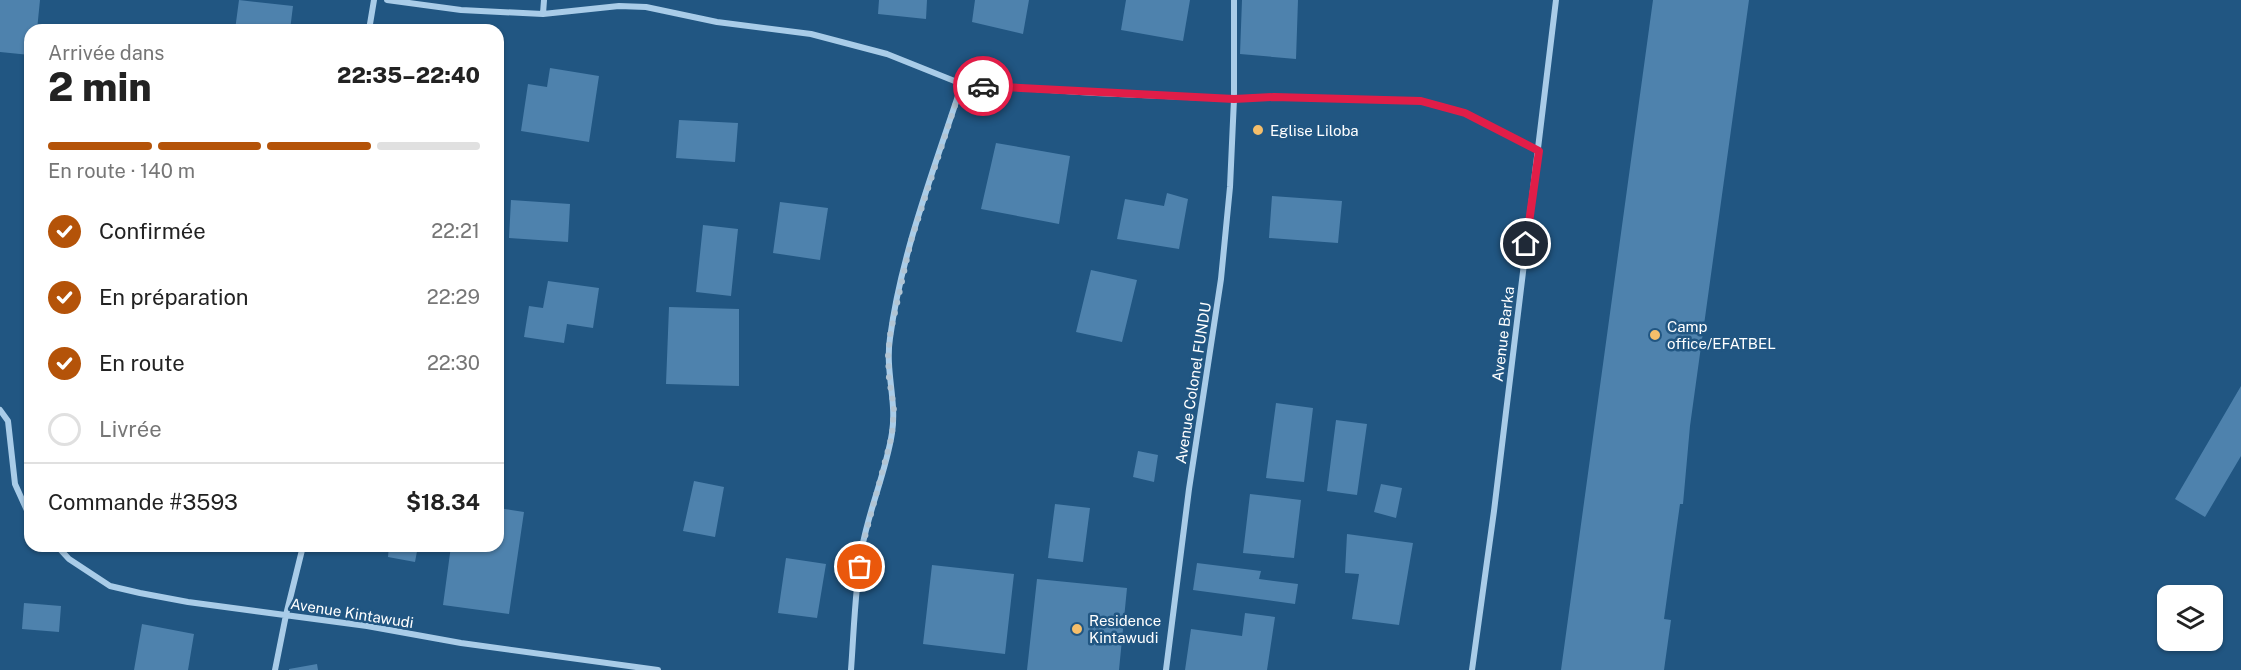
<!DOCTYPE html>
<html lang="fr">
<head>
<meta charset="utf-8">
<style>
  :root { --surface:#fff; --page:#f2f2f2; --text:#222; --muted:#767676; --line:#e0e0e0; --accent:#b45309 }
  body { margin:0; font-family:"Public Sans",sans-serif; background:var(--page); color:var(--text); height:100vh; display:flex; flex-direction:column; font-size:22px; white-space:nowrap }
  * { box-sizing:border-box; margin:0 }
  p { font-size:20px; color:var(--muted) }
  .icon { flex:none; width:33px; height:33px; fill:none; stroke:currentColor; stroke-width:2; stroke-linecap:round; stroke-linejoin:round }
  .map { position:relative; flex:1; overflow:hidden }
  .details { position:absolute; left:24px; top:24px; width:480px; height:528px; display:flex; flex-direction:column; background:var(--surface); border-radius:18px; box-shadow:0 2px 4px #0004 }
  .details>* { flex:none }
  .fabs { position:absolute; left:2157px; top:585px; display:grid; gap:12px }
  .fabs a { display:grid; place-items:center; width:66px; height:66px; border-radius:12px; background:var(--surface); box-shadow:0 2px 4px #0004; font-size:30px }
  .pin { position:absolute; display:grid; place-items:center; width:51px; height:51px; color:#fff; margin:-26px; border:3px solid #fff; border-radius:50%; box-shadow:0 2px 6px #0007 }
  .courier { position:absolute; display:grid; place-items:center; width:60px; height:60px; margin:-30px; border:4px solid #e11d48; border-radius:50%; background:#fff; color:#222; box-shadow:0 2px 8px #0007 }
  .head em { font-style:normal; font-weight:800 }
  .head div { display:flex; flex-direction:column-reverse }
  .head { display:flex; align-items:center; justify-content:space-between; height:102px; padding:0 24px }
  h1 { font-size:39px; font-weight:800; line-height:45px }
  .bar { display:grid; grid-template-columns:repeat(4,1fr); gap:9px 6px; align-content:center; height:72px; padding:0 24px }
  .bar i { height:8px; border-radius:4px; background:var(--line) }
  .bar .active { background:var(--accent) }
  .bar p { grid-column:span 4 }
  .line { display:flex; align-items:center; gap:15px; padding:0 24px; border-top:2px solid var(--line) }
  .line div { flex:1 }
  ol { padding:0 24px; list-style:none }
  li { display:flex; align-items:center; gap:18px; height:66px }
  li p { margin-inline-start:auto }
  li .icon { padding:6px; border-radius:50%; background:var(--accent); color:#fff; stroke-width:4 }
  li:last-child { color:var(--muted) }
  li i { width:33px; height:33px; border:3px solid var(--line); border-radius:50% }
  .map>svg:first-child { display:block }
</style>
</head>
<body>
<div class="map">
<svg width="2241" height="670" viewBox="0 0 2241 670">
  <rect width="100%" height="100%" fill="#215682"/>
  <path fill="#4e82ad" d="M 0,0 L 40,0 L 37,30 L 30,30 L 30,55 L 0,52 Z
    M 239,0 L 293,6 L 290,30 L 235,30 Z
    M 879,0 L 927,0 L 926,19 L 878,14 Z
    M 975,0 L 1029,0 L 1023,34 L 972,22 Z
    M 1126,0 L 1190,0 L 1183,41 L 1121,30 Z
    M 1242,0 L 1298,0 L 1296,59 L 1240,54 Z
    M 1653,0 L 1749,0 L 1690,426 L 1683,504 L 1680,504 L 1664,619 L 1671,620 L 1664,670 L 1561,670 Z
    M 550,68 L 599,76 L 589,142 L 521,131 L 528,84 L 547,87 Z
    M 679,120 L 738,123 L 735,162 L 676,158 Z
    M 996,143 L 1070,156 L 1059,224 L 981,209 Z
    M 1167,193 L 1188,199 L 1179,249 L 1117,239 L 1125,199 L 1164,206 Z
    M 1272,196 L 1342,201 L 1338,243 L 1269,238 Z
    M 511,200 L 570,204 L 568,242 L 509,238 Z
    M 780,202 L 828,208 L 820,260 L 773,253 Z
    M 703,225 L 738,229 L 731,296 L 696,292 Z
    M 1091,270 L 1137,280 L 1122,342 L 1076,332 Z
    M 548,281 L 599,288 L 593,328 L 567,324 L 564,343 L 524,337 L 529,306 L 543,308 Z
    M 669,307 L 739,309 L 739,386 L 666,384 Z
    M 2241,386 L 2241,456 L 2205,517 L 2175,499 Z
    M 1276,403 L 1313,408 L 1304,482 L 1266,478 Z
    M 1336,420 L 1367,424 L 1357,495 L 1327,491 Z
    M 1138,451 L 1158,455 L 1154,482 L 1133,477 Z
    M 694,481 L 724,487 L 715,537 L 683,531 Z
    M 1381,484 L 1402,488 L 1396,518 L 1374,512 Z
    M 1250,494 L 1301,500 L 1294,558 L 1243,553 Z
    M 1055,504 L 1090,508 L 1083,562 L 1048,558 Z
    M 498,508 L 524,512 L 509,614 L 443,605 L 451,546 L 498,546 Z
    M 1347,534 L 1413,543 L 1399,625 L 1352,619 L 1359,574 L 1345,573 Z
    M 389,546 L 418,546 L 415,562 L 388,557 Z
    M 786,558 L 826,564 L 817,618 L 778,613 Z
    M 1197,563 L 1261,571 L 1259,579 L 1298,584 L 1295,604 L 1193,590 Z
    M 932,565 L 1014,574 L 1005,654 L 923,644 Z
    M 1037,579 L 1127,588 L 1119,670 L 1027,670 Z
    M 24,603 L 61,606 L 59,632 L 22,629 Z
    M 1245,613 L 1275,617 L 1267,670 L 1185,670 L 1191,629 L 1242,636 Z
    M 142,624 L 194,634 L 188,670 L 134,670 Z
    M 317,664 L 318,670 L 289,670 L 289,669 Z"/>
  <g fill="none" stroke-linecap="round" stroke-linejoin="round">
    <path stroke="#a9cce8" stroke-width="6" d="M 387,0 L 461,10 L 543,14 L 619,6 L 646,7 L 717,22 L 811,34 L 887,54 L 962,84 L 1095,93 L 1234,99 L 1274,97 L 1421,101 L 1465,113 L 1539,151
      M 543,14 L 544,0
      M 369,30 L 374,0
      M 0,410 L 8,421 L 15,484 L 30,517
      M 57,546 L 69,559 L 110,586 L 140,593 L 188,602 L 367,626 L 461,643 L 658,670
      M 275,670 L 286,615 L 303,546
      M 851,670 C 854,630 855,587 862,548 C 869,509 886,472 892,433 C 897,401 885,371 890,338 C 901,254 935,166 962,84
      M 1166,670 L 1189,489 L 1221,279 L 1230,187 L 1234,99 L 1234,0
      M 1472,670 L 1494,511 L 1556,0"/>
  </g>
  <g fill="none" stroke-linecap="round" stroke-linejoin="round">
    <path stroke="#b1c4d3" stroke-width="6" stroke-dasharray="0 10.8" d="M 860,567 L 862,548 L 892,435 L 894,407 L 889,380 L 888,356 L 890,335 L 911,241 L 962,84 L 983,86"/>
    <path stroke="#e11d48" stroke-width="8" d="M 983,86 L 1234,99 L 1274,97 L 1421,101 L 1465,113 L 1539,151 L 1526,244"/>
  </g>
  <g fill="#f5be6a" stroke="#215682" stroke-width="2">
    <circle cx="1258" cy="130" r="6"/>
    <circle cx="1655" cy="335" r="6"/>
    <circle cx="1077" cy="629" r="6"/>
  </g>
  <g text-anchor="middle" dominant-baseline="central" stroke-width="5" stroke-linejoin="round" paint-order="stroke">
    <g font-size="15" fill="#fff" stroke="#215682" text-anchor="start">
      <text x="1270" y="130">Eglise Liloba</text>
      <text x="1667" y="326">Camp<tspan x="1667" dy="17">office/EFATBEL</tspan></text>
      <text x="1089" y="620">Residence<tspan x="1089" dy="17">Kintawudi</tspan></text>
    </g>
    <g font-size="15" fill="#fff" stroke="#215682">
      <text transform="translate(1503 334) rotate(-83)">Avenue Barka</text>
      <text transform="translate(1193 383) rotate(-81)">Avenue Colonel FUNDU</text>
      <text transform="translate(352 613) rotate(9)">Avenue Kintawudi</text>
    </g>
  </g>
</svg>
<div class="fabs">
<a><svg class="icon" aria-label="layers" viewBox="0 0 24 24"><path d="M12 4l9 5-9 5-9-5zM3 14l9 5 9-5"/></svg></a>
</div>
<div class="pin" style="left:860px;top:567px;background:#ea580c"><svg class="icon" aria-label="bag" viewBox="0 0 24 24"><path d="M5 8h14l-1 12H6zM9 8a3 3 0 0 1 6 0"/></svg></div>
<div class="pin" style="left:1526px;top:244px;background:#1f2937"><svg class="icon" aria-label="home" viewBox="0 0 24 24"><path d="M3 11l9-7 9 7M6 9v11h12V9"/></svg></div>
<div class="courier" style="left:983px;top:86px"><svg class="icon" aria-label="car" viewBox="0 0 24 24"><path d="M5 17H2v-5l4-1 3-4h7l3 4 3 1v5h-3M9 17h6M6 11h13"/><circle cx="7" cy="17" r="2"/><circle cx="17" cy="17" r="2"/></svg></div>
<section class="details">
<div class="head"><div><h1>2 min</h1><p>Arrivée dans</p></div><em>22:35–22:40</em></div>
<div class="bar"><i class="active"></i><i class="active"></i><i class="active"></i><i></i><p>En route · 140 m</p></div>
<ol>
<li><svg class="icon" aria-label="check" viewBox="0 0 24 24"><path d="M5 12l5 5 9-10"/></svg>Confirmée<p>22:21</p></li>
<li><svg class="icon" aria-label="check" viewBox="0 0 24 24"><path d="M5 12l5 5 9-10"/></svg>En préparation<p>22:29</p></li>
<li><svg class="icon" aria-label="check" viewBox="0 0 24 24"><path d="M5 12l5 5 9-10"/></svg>En route<p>22:30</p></li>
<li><i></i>Livrée</li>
</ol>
<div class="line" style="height:78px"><div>Commande #3593</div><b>$18.34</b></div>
</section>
</div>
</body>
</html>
